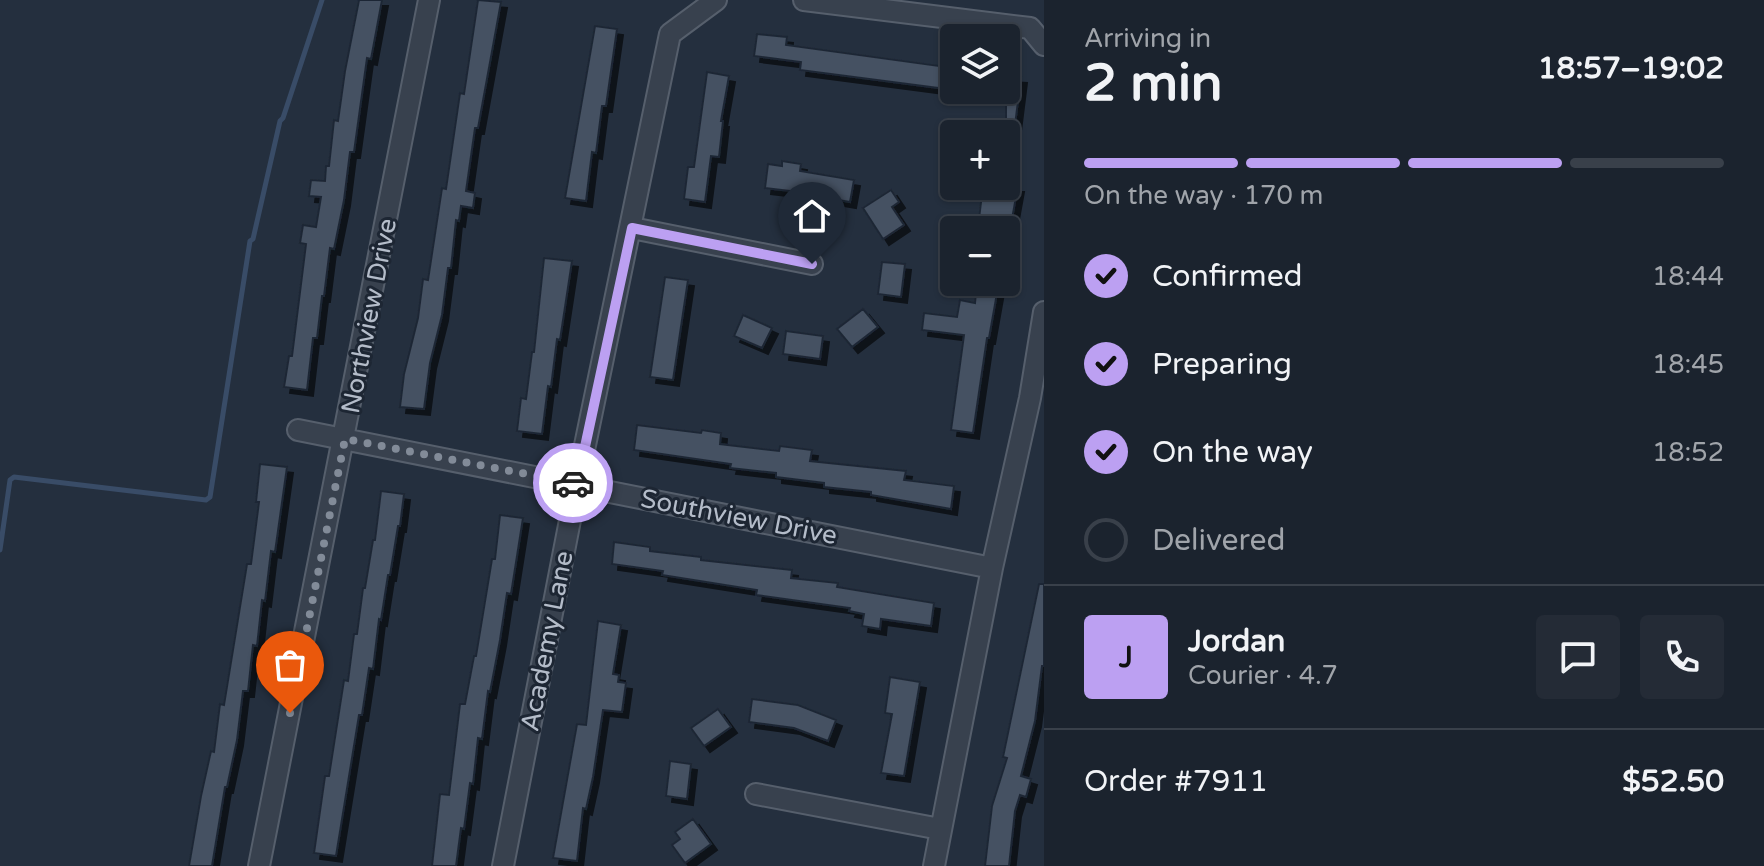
<!DOCTYPE html>
<html lang="en">
<head>
<meta charset="utf-8">
<style>
  :root { --surface:#1b232e; --page:#242b36; --text:#f1f3f6; --muted:#a0a4aa; --line:#39404a; --accent:#bca0f2 }
  body { margin:0; font-family:"Varela Round",sans-serif; background:var(--page); color:var(--text); height:100vh; display:flex; flex-direction:column; font-size:30px; white-space:nowrap }
  * { box-sizing:border-box; margin:0 }
  p { font-size:26px; color:var(--muted) }
  .icon { flex:none; width:44px; height:44px; fill:none; stroke:currentColor; stroke-width:2; stroke-linecap:round; stroke-linejoin:round }
  .map { position:relative; flex:1; overflow:hidden }
  .drawer { display:flex; flex-direction:column; background:var(--surface); width:720px }
  .drawer>* { flex:none }
  .buttons { position:absolute; left:940px; top:24px; display:grid; gap:16px }
  .buttons a { display:grid; place-items:center; width:80px; height:80px; border-radius:8px; background:var(--surface); box-shadow:0 2px 6px #0004,0 0 0 2px var(--line); font-size:40px }
  .pin { position:absolute; display:grid; place-items:center; width:68px; height:68px; color:#fff; margin:-82px -34px; border-radius:50% 50% 50% 0; rotate:-45deg; box-shadow:0 0 8px #0007 }
  .pin .icon { rotate:45deg }
  .courier { position:absolute; display:grid; place-items:center; width:80px; height:80px; margin:-40px; border:6px solid #bca0f2; border-radius:50%; background:#fff; color:#222; box-shadow:0 2px 10px #0007 }
  .summary em { font-style:normal; font-weight:700 }
  .summary div { display:flex; flex-direction:column-reverse }
  .summary { display:flex; align-items:center; justify-content:space-between; height:136px; padding:0 40px }
  h1 { font-size:52px; font-weight:700; line-height:60px }
  .bar { display:grid; grid-template-columns:repeat(4,1fr); gap:12px 8px; align-content:center; height:96px; padding:0 40px }
  .bar i { height:10px; border-radius:6px; background:var(--line) }
  .bar .current { background:var(--accent) }
  .bar p { grid-column:span 4 }
  .line { display:flex; align-items:center; gap:20px; padding:0 40px; border-top:2px solid var(--line) }
  .line div { flex:1 }
  .round { display:grid; place-items:center; flex:none; width:84px; height:84px; border-radius:8px; background:var(--page) }
  ol { padding:0 40px; list-style:none }
  li { display:flex; align-items:center; gap:24px; height:88px }
  li p { margin-inline-start:auto }
  li .icon { padding:8px; border-radius:50%; background:var(--accent); color:#111; stroke-width:4 }
  li:last-child { color:var(--muted) }
  li i { width:44px; height:44px; border:4px solid var(--line); border-radius:50% }
  main { display:flex; flex:1; min-height:0 }
  .map>svg:first-child { display:block }
</style>
</head>
<body>
<main>
<div class="map">
<svg width="1044" height="866" viewBox="0 0 1044 866">
  <defs>
    <filter id="shadow"><feDropShadow dx="6" dy="6" stdDeviation="0" flood-color="#0009"/></filter>
  </defs>
  <rect width="100%" height="100%" fill="#242f3e"/>
  <g fill="none" stroke-linecap="round" stroke-linejoin="round">
    <path stroke="#394c67" stroke-width="5" d="M 0,550 L 10,480 L 14,477 L 206,500 L 210,497 L 250,241 L 253,239 L 280,121 L 283,118 L 322,0"/>
  </g>
  <path fill="#455162" stroke="#1f2835" stroke-width="2" filter="url(#shadow)" d="M 359,0 L 382,0 L 371,59 L 367,58 L 354,152 L 350,152 L 344,200 L 334,249 L 330,248 L 324,296 L 322,296 L 317,338 L 313,338 L 307,390 L 284,387 L 289,356 L 292,356 L 306,244 L 300,243 L 303,225 L 316,227 L 321,197 L 309,196 L 311,180 L 325,181 L 326,166 L 329,166 L 334,120 L 338,121 L 345,71 Z
    M 478,0 L 501,2 L 478,128 L 475,128 L 466,191 L 475,193 L 473,208 L 461,206 L 459,221 L 456,220 L 451,268 L 448,268 L 442,315 L 430,363 L 424,409 L 400,407 L 404,374 L 418,318 L 423,279 L 428,280 L 442,188 L 446,189 L 460,93 L 464,94 Z
    M 595,26 L 617,29 L 606,106 L 602,106 L 596,153 L 592,152 L 586,201 L 565,198 Z
    M 757,34 L 787,37 L 786,45 L 954,68 L 954,90 L 800,70 L 801,62 L 754,56 Z
    M 707,72 L 729,76 L 721,121 L 723,121 L 719,157 L 711,156 L 705,202 L 684,199 L 688,167 L 694,167 Z
    M 1006,76 L 1021,77 L 1015,125 L 1006,125 Z
    M 782,161 L 801,164 L 800,171 L 854,180 L 850,202 L 815,196 L 816,194 L 765,188 L 768,164 L 782,166 Z
    M 983,186 L 1018,186 L 1010,230 L 986,230 L 978,227 Z
    M 891,190 L 899,202 L 892,207 L 904,225 L 883,239 L 863,208 Z
    M 544,258 L 572,261 L 560,340 L 557,339 L 551,387 L 548,386 L 542,434 L 517,431 L 521,398 L 526,399 L 532,352 L 534,352 Z
    M 882,262 L 905,264 L 901,297 L 878,294 Z
    M 665,277 L 688,280 L 673,380 L 650,377 Z
    M 977,282 L 999,282 L 989,338 L 987,338 L 973,433 L 951,430 L 964,335 L 922,330 L 924,313 L 957,317 L 960,300 L 975,303 Z
    M 863,309 L 878,327 L 852,347 L 837,329 Z
    M 743,315 L 772,328 L 762,348 L 734,336 Z
    M 786,331 L 823,336 L 820,359 L 783,354 Z
    M 637,425 L 701,433 L 702,430 L 721,433 L 720,444 L 779,451 L 780,446 L 812,450 L 810,461 L 906,471 L 904,480 L 954,486 L 951,509 L 871,495 L 871,492 L 824,487 L 824,483 L 776,477 L 776,473 L 730,468 L 731,464 L 634,450 Z
    M 260,464 L 287,467 L 275,552 L 271,551 L 265,601 L 262,600 L 257,646 L 253,645 L 248,691 L 243,691 L 237,740 L 227,787 L 225,787 L 212,866 L 189,866 L 201,796 L 211,751 L 214,752 L 220,704 L 224,705 L 247,564 L 251,564 L 259,502 L 256,502 Z
    M 381,491 L 404,494 L 400,526 L 398,526 L 390,575 L 388,575 L 381,620 L 379,619 L 373,669 L 369,668 L 362,715 L 359,715 L 336,856 L 314,853 L 325,776 L 329,776 L 344,680 L 348,681 L 354,634 L 357,634 L 363,588 L 365,588 L 373,540 L 375,540 Z
    M 500,515 L 523,518 L 511,594 L 507,593 L 500,640 L 490,692 L 488,691 L 482,739 L 478,738 L 473,784 L 470,783 L 464,829 L 461,828 L 456,866 L 432,866 L 440,794 L 449,795 L 460,704 L 465,704 L 474,656 L 476,656 L 492,559 L 495,559 Z
    M 614,542 L 650,547 L 650,551 L 701,557 L 701,560 L 792,570 L 791,578 L 838,583 L 837,587 L 934,603 L 931,626 L 881,619 L 880,629 L 862,626 L 864,614 L 849,611 L 850,608 L 756,595 L 757,590 L 662,575 L 663,571 L 612,564 Z
    M 1039,584 L 1044,584 L 1044,666 L 1042,666 L 1035,721 L 1021,776 L 1031,779 L 1026,797 L 1020,795 L 1015,811 L 1009,866 L 985,866 L 992,806 L 1007,758 L 1003,757 Z
    M 598,621 L 621,625 L 613,674 L 619,675 L 618,682 L 626,683 L 622,712 L 603,710 L 593,777 L 586,809 L 583,808 L 577,861 L 553,858 L 577,724 L 586,725 Z
    M 890,677 L 920,682 L 904,776 L 881,773 L 892,714 L 885,713 Z
    M 752,699 L 798,705 L 836,720 L 828,741 L 794,728 L 749,722 Z
    M 718,709 L 731,727 L 704,746 L 691,728 Z
    M 670,761 L 691,764 L 687,799 L 666,796 Z
    M 693,819 L 711,844 L 685,863 L 672,845 L 680,839 L 675,832 Z"/>
  <g fill="none" stroke-linecap="round" stroke-linejoin="round">
    <defs>
      <path id="street" d="M 804,0 L 1030,28 L 1044,45
        M 632,228 L 812,264
        M 298,430 L 992,568
        M 756,794 L 940,829
        M 259,866 L 429,0
        M 503,866 L 577,484 L 670,34 L 716,0
        M 934,866 L 992,568 L 1030,398 L 1044,312"/>
    </defs>
    <use href="#street" stroke="#565f6c" stroke-width="24"/>
    <use href="#street" stroke="#38414e" stroke-width="20"/>
  </g>
  <g fill="none" stroke-linecap="round" stroke-linejoin="round">
    <path stroke="#828b98" stroke-width="8" stroke-dasharray="0 14.4" d="M 290,713 L 345,439 L 573,483"/>
    <path stroke="#bca0f2" stroke-width="10" d="M 573,483 L 577,484 L 632,228 L 812,264"/>
  </g>
  <g text-anchor="middle" dominant-baseline="central" stroke-width="6" stroke-linejoin="round" paint-order="stroke">
    <g font-size="26" fill="#b4bcc9" stroke="#1d2633">
      <text transform="translate(369 316) rotate(-79)">Northview Drive</text>
      <text transform="translate(739 517) rotate(11)">Southview Drive</text>
      <text transform="translate(547 641) rotate(-79)">Academy Lane</text>
    </g>
  </g>
</svg>
<div class="buttons">
<a><svg class="icon" aria-label="layers" viewBox="0 0 24 24"><path d="M12 4l9 5-9 5-9-5zM3 14l9 5 9-5"/></svg></a>
<a>+</a>
<a>−</a>
</div>
<div class="pin" style="left:290px;top:713px;background:#ea580c"><svg class="icon" aria-label="bag" viewBox="0 0 24 24"><path d="M5 8h14l-1 12H6zM9 8a3 3 0 0 1 6 0"/></svg></div>
<div class="pin" style="left:812px;top:264px;background:#1f2937"><svg class="icon" aria-label="home" viewBox="0 0 24 24"><path d="M3 11l9-7 9 7M6 9v11h12V9"/></svg></div>
<div class="courier" style="left:573px;top:483px"><svg class="icon" aria-label="car" viewBox="0 0 24 24"><path d="M5 17H2v-5l4-1 3-4h7l3 4 3 1v5h-3M9 17h6M6 11h13"/><circle cx="7" cy="17" r="2"/><circle cx="17" cy="17" r="2"/></svg></div>
</div>
<section class="drawer">
<div class="summary"><div><h1>2 min</h1><p>Arriving in</p></div><em>18:57–19:02</em></div>
<div class="bar"><i class="current"></i><i class="current"></i><i class="current"></i><i></i><p>On the way · 170 m</p></div>
<ol>
<li><svg class="icon" aria-label="check" viewBox="0 0 24 24"><path d="M5 12l5 5 9-10"/></svg>Confirmed<p>18:44</p></li>
<li><svg class="icon" aria-label="check" viewBox="0 0 24 24"><path d="M5 12l5 5 9-10"/></svg>Preparing<p>18:45</p></li>
<li><svg class="icon" aria-label="check" viewBox="0 0 24 24"><path d="M5 12l5 5 9-10"/></svg>On the way<p>18:52</p></li>
<li><i></i>Delivered</li>
</ol>
<div class="line" style="height:144px"><b class="round" style="background:var(--accent);color:#111">J</b><div><b>Jordan</b><p>Courier · 4.7</p></div><a class="round"><svg class="icon" aria-label="chat" viewBox="0 0 24 24"><path d="M4 5h16v11H9l-5 4z"/></svg></a><a class="round"><svg class="icon" aria-label="phone" viewBox="0 0 24 24"><path d="M5 4h4l2 5-3 2q2 4 5 5l2-3 5 2v4C11 20 4 13 5 4z"/></svg></a></div>
<div class="line" style="height:104px"><div>Order #7911</div><b>$52.50</b></div>
</section>
</main>
</body>
</html>
